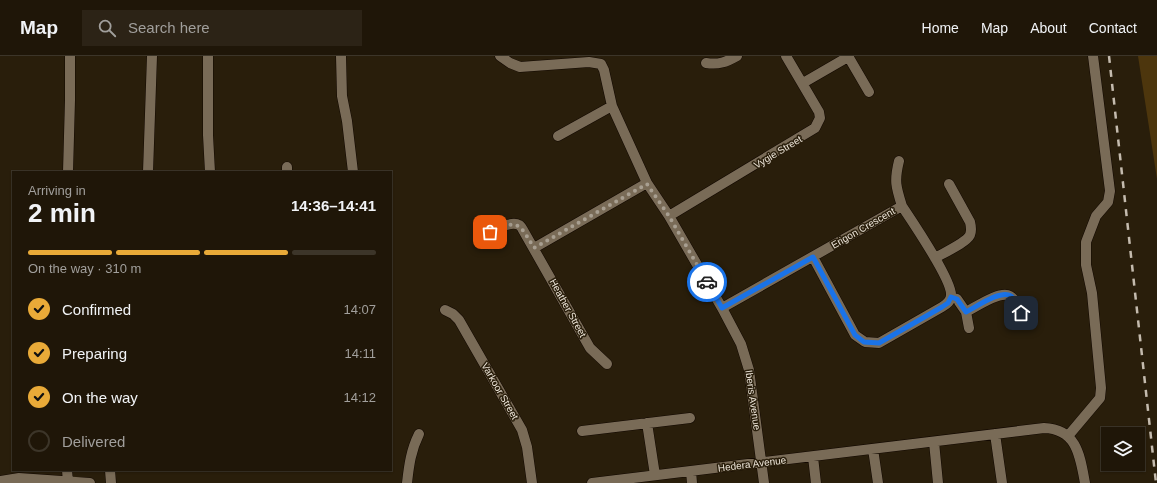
<!DOCTYPE html>
<html lang="en">
<head>
<meta charset="utf-8">
<style>
  :root { --surface:#1f1608; --page:#2c2316; --text:#f1f3f6; --muted:#a19f9c; --line:#3c3529; --accent:#e9aa38 }
  body { margin:0; font-family:Helvetica,sans-serif; background:var(--page); color:var(--text); height:100vh; display:flex; flex-direction:column; font-size:15px; white-space:nowrap }
  * { box-sizing:border-box; margin:0 }
  p { font-size:13px; color:var(--muted) }
  .icon { flex:none; width:22px; height:22px; fill:none; stroke:currentColor; stroke-width:2; stroke-linecap:round; stroke-linejoin:round }
  .map { position:relative; flex:1; overflow:hidden }
  .side { position:absolute; left:12px; top:115px; width:380px; height:300px; display:flex; flex-direction:column; background:var(--surface); border-radius:0px; box-shadow:0 1px 3px #0004,0 0 0 1px var(--line) }
  .side>* { flex:none }
  .tools { position:absolute; left:1101px; top:371px; display:grid; gap:8px }
  .tools a { display:grid; place-items:center; width:44px; height:44px; border-radius:0px; background:var(--surface); box-shadow:0 1px 3px #0004,0 0 0 1px var(--line); font-size:20px }
  .pin { position:absolute; display:grid; place-items:center; width:34px; height:34px; color:#fff; margin:-17px; border-radius:8px; box-shadow:0 2px 6px #0006 }
  .courier { position:absolute; display:grid; place-items:center; width:40px; height:40px; margin:-20px; border:3px solid #1a73e8; border-radius:50%; background:#fff; color:#222; box-shadow:0 1px 5px #0007 }
  .overview em { font-style:normal; font-weight:700 }
  .overview div { display:flex; flex-direction:column-reverse }
  .overview { display:flex; align-items:center; justify-content:space-between; height:68px; padding:0 16px }
  h1 { font-size:26px; font-weight:700; line-height:30px }
  .bar { display:grid; grid-template-columns:repeat(4,1fr); gap:6px 4px; align-content:center; height:48px; padding:0 16px }
  .bar i { height:5px; border-radius:3px; background:var(--line) }
  .bar .on { background:var(--accent) }
  .bar p { grid-column:span 4 }
  ol { padding:0 16px; list-style:none }
  li { display:flex; align-items:center; gap:12px; height:44px }
  li p { margin-inline-start:auto }
  li .icon { padding:4px; border-radius:50%; background:var(--accent); color:#111; stroke-width:4 }
  li:last-child { color:var(--muted) }
  li i { width:22px; height:22px; border:2px solid var(--line); border-radius:50% }
  header { display:flex; align-items:center; gap:24px; box-sizing:border-box; height:56px; padding:0 20px; background:var(--surface); border-bottom:1px solid var(--line) }
  header strong { font-size:19px }
  nav { display:flex; gap:22px; margin-inline-start:auto; font-size:14px }
  .search { width:280px; height:36px; background:var(--page); display:flex; align-items:center; gap:10px; box-sizing:border-box; padding:0 14px; border-radius:0px; color:var(--muted); font-size:15px }
  .map>svg:first-child { display:block }
</style>
</head>
<body>
<header>
<strong>Map</strong>
<div class="search"><svg class="icon" aria-label="search" viewBox="0 0 24 24"><circle cx="10" cy="10" r="6"/><path d="M15 15l6 6"/></svg>Search here</div>
<nav><a>Home</a><a>Map</a><a>About</a><a>Contact</a></nav>
</header>
<div class="map">
<svg width="1157" height="427" viewBox="0 0 1157 427">
  <rect width="100%" height="100%" fill="#291e0b"/>
  <path fill="#4d360d" d="M 1138,0 L 1157,0 L 1157,123 Z"/>
  <g fill="none" stroke-linecap="round" stroke-linejoin="round">
    <defs>
      <path id="minor" d="M 208,0 L 208,79 L 210,116
        M 341,0 L 342,40 L 347,65 L 353,116
        M 500,0 L 510,7 L 520,11 L 589,6 L 601,8
        M 848,0 L 869,36
        M 706,7 C 719,9 726,6 737,0
        M 601,8 L 604,14 L 612,50 L 647,127 L 669,160 L 722,252 L 741,288 L 749,314 L 764,427
        M 803,27 L 848,1
        M 558,80 L 612,50
        M 899,105 C 894,125 896,131 902,150
        M 287,111 L 287,116
        M 68,116 L 70,44 L 70,0
        M 148,116 L 152,0
        M 669,160 L 815,72 L 820,62 L 819,56 L 786,0
        M 481,180 C 489,176 511,164 519,169 C 521,170 522,172 523,174 L 590,292 L 607,308
        M 534,192 L 647,127
        M 935,202 C 943,197 966,187 970,179 C 972,174 971,170 970,166 L 949,128
        M 951,241 L 957,243 L 966,256 C 976,251 1000,234 1010,240 C 1018,245 1023,259 1027,267
        M 722,252 L 902,150 C 912,165 952,224 951,239 C 951,245 947,248 942,251 L 879,287 L 865,286 L 855,279 L 813,201
        M 445,254 L 453,258 L 459,264 L 522,374 L 527,391 L 532,427
        M 966,256 L 969,272
        M 647,367 L 655,419
        M 582,375 L 690,362
        M 995,378 L 1002,427
        M 1068,380 L 1100,342 L 1101,332 L 1092,237 L 1086,209 L 1086,186 L 1096,160 L 1108,146 L 1110,135 L 1093,0
        M 934,386 L 938,427
        M 873,393 L 878,427
        M 813,401 L 816,427
        M 67,414 L 68,426
        M 110,414 L 111,427
        M 691,415 L 692,427
        M 0,425 L 19,422 L 90,427
        M 407,427 C 409,409 411,394 419,378
        M 592,427 L 1044,372 C 1077,373 1080,400 1085,427"/>
    </defs>
    <use href="#minor" stroke="#120800" stroke-width="11"/>
    <use href="#minor" stroke="#796b57" stroke-width="10"/>
    <path stroke="#c4bbae" stroke-width="2.5" stroke-dasharray="7 7" stroke-linecap="butt" d="M 1109,0 L 1156,427"/>
  </g>
  <g fill="none" stroke-linecap="round" stroke-linejoin="round">
    <path stroke="#a89f91" stroke-width="4" stroke-dasharray="0 7.2" d="M 490,176 C 519,163 519,167 534,192 L 647,128 L 669,160 L 707,226"/>
    <path stroke="#1a73e8" stroke-width="5" d="M 707,226 L 722,252 L 813,201 L 855,279 L 864,286 L 879,287 L 942,251 L 948,247 L 951,241 L 957,243 L 966,256 C 976,251 1001,233 1011,240 C 1016,244 1018,251 1021,257"/>
  </g>
  <g text-anchor="middle" dominant-baseline="central" stroke-width="3" stroke-linejoin="round" paint-order="stroke">
    <g font-size="10" fill="#ede5d9" stroke="#291e0b">
      <text transform="translate(778 96) rotate(-31)">Vygie Street</text>
      <text transform="translate(863 172) rotate(-30)">Erigon Crescent</text>
      <text transform="translate(568 252) rotate(61)">Heather Street</text>
      <text transform="translate(500 335) rotate(60)">Varkoor Street</text>
      <text transform="translate(753 344) rotate(82)">Iberis Avenue</text>
      <text transform="translate(752 408) rotate(-7)">Hedera Avenue</text>
    </g>
  </g>
</svg>
<div class="tools">
<a><svg class="icon" aria-label="layers" viewBox="0 0 24 24"><path d="M12 4l9 5-9 5-9-5zM3 14l9 5 9-5"/></svg></a>
</div>
<div class="pin" style="left:490px;top:176px;background:#ea580c"><svg class="icon" aria-label="bag" viewBox="0 0 24 24"><path d="M5 8h14l-1 12H6zM9 8a3 3 0 0 1 6 0"/></svg></div>
<div class="pin" style="left:1021px;top:257px;background:#1f2937"><svg class="icon" aria-label="home" viewBox="0 0 24 24"><path d="M3 11l9-7 9 7M6 9v11h12V9"/></svg></div>
<div class="courier" style="left:707px;top:226px"><svg class="icon" aria-label="car" viewBox="0 0 24 24"><path d="M5 17H2v-5l4-1 3-4h7l3 4 3 1v5h-3M9 17h6M6 11h13"/><circle cx="7" cy="17" r="2"/><circle cx="17" cy="17" r="2"/></svg></div>
<section class="side">
<div class="overview"><div><h1>2 min</h1><p>Arriving in</p></div><em>14:36–14:41</em></div>
<div class="bar"><i class="on"></i><i class="on"></i><i class="on"></i><i></i><p>On the way · 310 m</p></div>
<ol>
<li><svg class="icon" aria-label="check" viewBox="0 0 24 24"><path d="M5 12l5 5 9-10"/></svg>Confirmed<p>14:07</p></li>
<li><svg class="icon" aria-label="check" viewBox="0 0 24 24"><path d="M5 12l5 5 9-10"/></svg>Preparing<p>14:11</p></li>
<li><svg class="icon" aria-label="check" viewBox="0 0 24 24"><path d="M5 12l5 5 9-10"/></svg>On the way<p>14:12</p></li>
<li><i></i>Delivered</li>
</ol>
</section>
</div>
</body>
</html>
